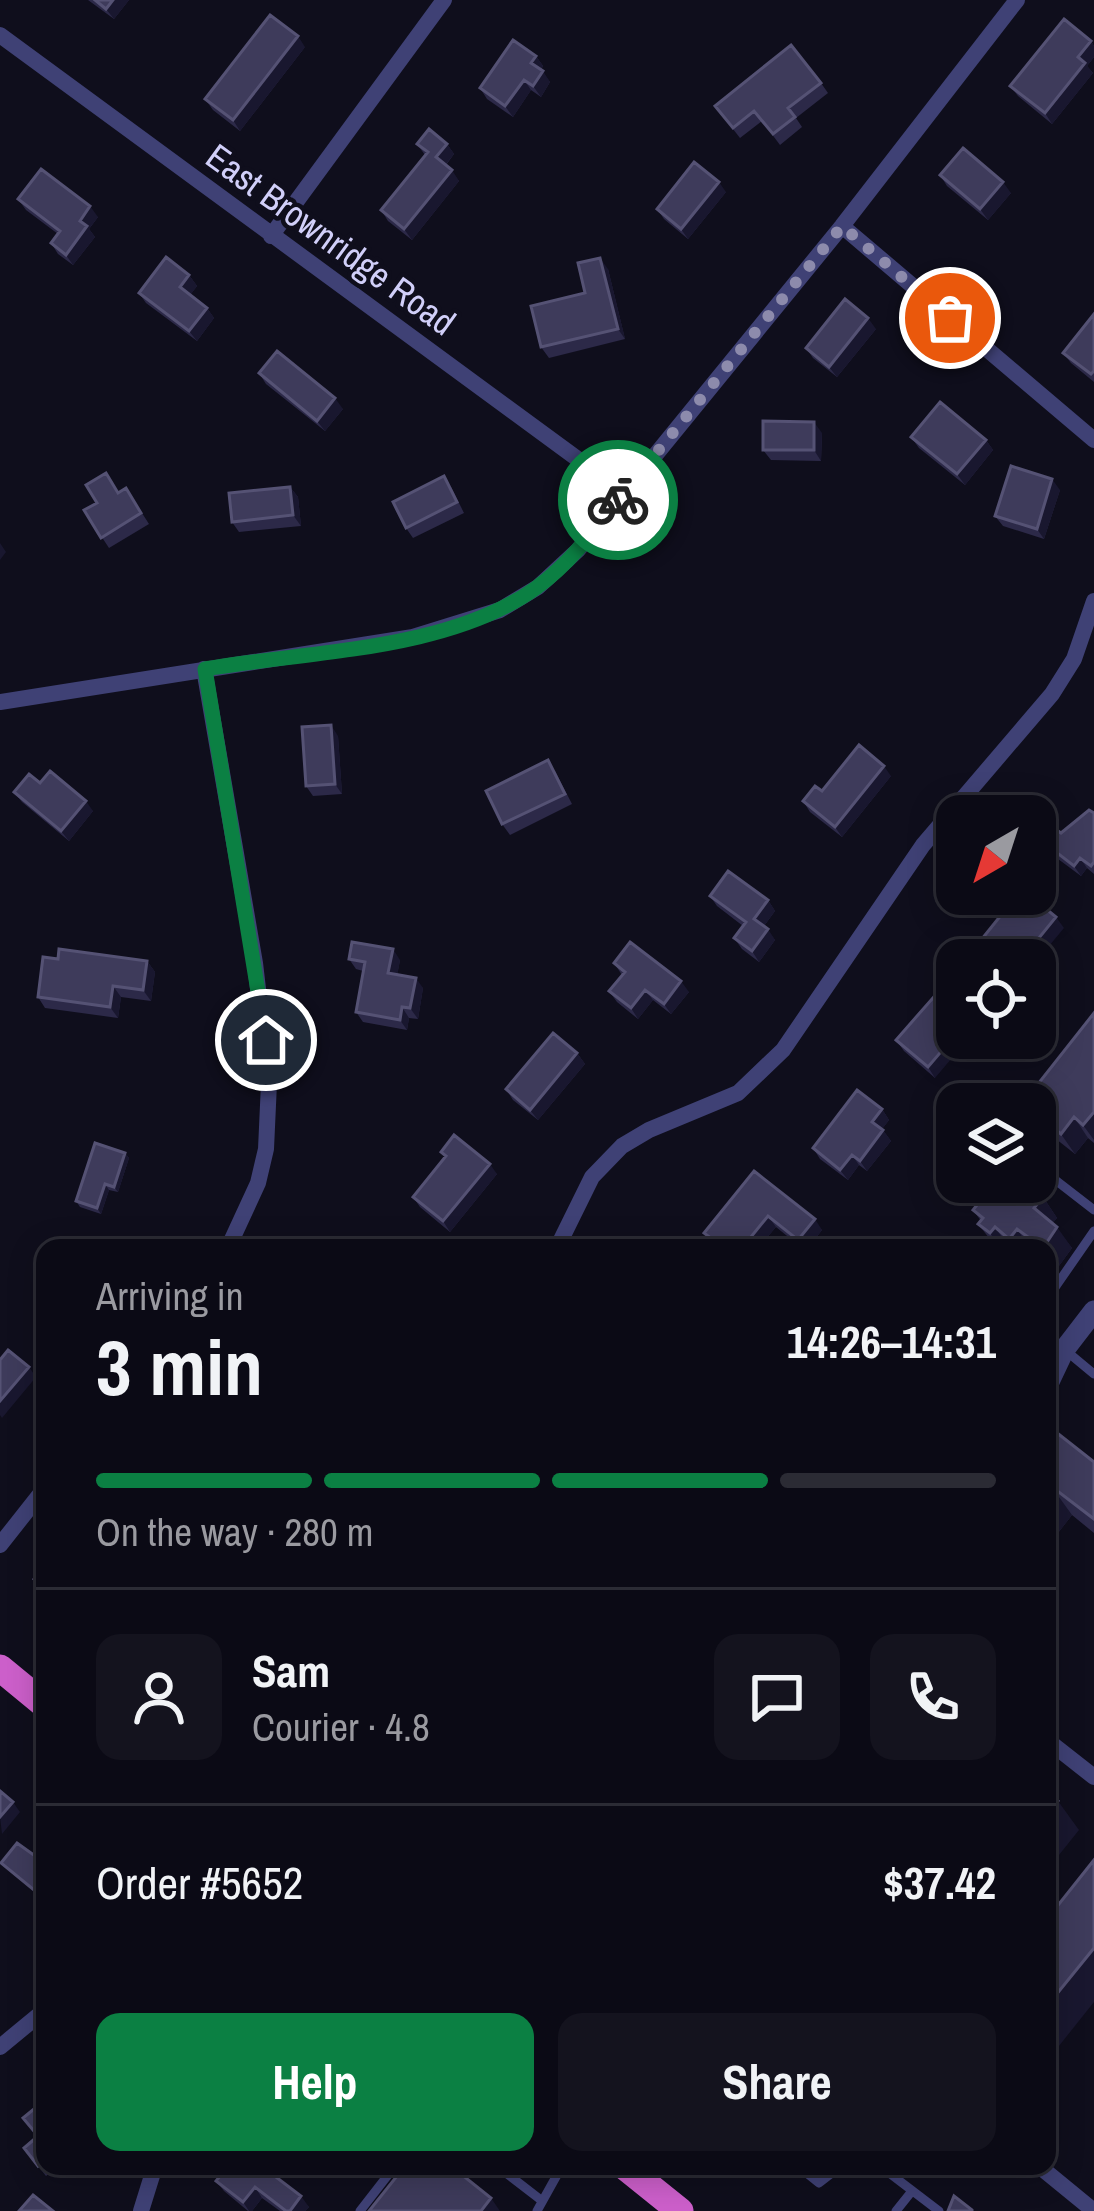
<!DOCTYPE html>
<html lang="en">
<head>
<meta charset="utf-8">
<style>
  :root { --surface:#0b0a15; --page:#14131e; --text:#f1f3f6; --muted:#9a9aa0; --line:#2b2b34; --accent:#0b8043 }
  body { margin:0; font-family:"Archivo Narrow",sans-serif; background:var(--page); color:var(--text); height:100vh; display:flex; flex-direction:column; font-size:45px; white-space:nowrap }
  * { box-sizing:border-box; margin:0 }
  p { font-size:39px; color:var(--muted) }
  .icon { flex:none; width:66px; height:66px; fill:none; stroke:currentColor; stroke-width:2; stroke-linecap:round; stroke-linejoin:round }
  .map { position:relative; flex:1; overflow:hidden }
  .drawer { position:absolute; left:36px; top:1239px; width:1020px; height:936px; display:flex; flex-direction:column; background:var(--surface); border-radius:24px; box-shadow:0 6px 30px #0003,0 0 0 3px var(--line) }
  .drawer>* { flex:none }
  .needle { width:78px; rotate:219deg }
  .fabs { position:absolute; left:936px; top:795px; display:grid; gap:24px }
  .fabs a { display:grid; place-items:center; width:120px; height:120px; border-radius:24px; background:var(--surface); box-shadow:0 6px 30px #0003,0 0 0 3px var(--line); font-size:60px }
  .pin { position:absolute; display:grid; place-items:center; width:102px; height:102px; color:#fff; margin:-51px; border:6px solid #fff; border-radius:50%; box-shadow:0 3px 12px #0007 }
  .courier { position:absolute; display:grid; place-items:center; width:120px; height:120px; margin:-60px; border:9px solid #0b8043; border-radius:50%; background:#fff; color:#222; box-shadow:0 3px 15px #0007 }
  .head em { font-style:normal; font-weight:800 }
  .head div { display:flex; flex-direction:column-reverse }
  .head { display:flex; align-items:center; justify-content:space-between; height:204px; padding:0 60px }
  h1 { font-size:78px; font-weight:800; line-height:90px }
  .bar { display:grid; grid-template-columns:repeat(4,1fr); gap:18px 12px; align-content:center; height:144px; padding:0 60px }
  .bar i { height:15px; border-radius:9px; background:var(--line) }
  .bar .selected { background:var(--accent) }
  .bar p { grid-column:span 4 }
  .line { display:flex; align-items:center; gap:30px; padding:0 60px; border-top:3px solid var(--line) }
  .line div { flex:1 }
  .round { display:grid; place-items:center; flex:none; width:126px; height:126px; border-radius:24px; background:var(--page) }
  .action { display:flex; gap:24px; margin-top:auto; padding:24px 60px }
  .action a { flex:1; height:138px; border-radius:24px; background:var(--accent); color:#fff; font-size:48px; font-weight:800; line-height:138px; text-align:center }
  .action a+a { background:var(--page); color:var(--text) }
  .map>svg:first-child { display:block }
</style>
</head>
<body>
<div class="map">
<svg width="1094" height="2211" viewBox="0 0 1094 2211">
  <rect width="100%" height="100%" fill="#0f0e1c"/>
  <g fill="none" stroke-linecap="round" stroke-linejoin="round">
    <path stroke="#3f4175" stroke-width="9" d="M 1036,1165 L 1094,1210
      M 1047,1299 L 1094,1231
      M 1047,1335 L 1094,1374
      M 497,2166 L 541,2200
      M 798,2166 L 819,2183 L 841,2166
      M 880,2166 L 939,2211
      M 360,2211 L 395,2166
      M 537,2211 L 562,2166
      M 896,2211 L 912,2191"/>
    <path stroke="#3f4175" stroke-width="16" d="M 0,35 L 624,493
      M 842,226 L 1094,440
      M 271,236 L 444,0
      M 204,669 L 255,963 L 269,1083 L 266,1149 L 258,1183 L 228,1248
      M 0,702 L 413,637 L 500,610 L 538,587 L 578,550 L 842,226 L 1017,0
      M 557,1248 L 592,1177 L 622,1146 L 649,1130 L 738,1093 L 783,1050 L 923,845 L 1052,694 L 1074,659 L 1094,601
      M 0,1545 L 45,1488
      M 1047,1740 L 1094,1777
      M 0,2047 L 45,2010
      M 1039,2166 L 1094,2211
      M 141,2211 L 155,2166"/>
    <path stroke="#3f4175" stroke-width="21" d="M 1047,1386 L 1064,1350 L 1094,1311"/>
    <path stroke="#cc5fca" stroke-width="27" d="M 0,1668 L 45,1705
      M 624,2166 L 680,2211"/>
  </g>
  <path fill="#2c2948" d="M 88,0 L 129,0 L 114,19 Z
    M 1091,41 L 1094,46 L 1094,57 L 1087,66 L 1093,73 L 1052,124 L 1018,96 L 1010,86 Z
    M 305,47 L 240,131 L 213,110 L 205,99 Z
    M 536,56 L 543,66 L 541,70 L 550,82 L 541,97 L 531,90 L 513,117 L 487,99 L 480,88 Z
    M 821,83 L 828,93 L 796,118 L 802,127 L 780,145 L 762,121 L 740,138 L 715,106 Z
    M 417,144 L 447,144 L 454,154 L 446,165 L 459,181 L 412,240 L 388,221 L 381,210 L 425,155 Z
    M 940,175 L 1011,193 L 988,220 L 947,186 Z
    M 726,192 L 688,239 L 664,219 L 657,209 Z
    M 18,199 L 98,217 L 89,229 L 95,237 L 73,265 L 58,254 L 51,243 L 58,234 L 26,210 Z
    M 608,269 L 625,339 L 549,358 L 541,347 L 585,293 Z
    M 189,275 L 197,286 L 190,295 L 207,308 L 214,318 L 197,341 L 146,303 L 139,293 Z
    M 1094,314 L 1094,382 L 1071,363 L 1063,353 Z
    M 876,329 L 837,377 L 813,358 L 806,348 Z
    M 259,373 L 343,409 L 325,431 L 266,384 Z
    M 822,433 L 821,461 L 771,460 L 763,450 Z
    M 911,437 L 986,440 L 993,450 L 965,485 L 919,448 Z
    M 290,487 L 298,497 L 301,526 L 239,532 L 232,522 Z
    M 451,487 L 464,513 L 413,538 L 406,528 Z
    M 126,488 L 149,524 L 109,548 L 84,510 Z
    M 1060,490 L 1044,539 L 1003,526 L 995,516 Z
    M 338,736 L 342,794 L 313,796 L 306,786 Z
    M 555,771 L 572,804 L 510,835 L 502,824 Z
    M 891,776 L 842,837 L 810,812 L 803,801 L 822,791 Z
    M 40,783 L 93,811 L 69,841 L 22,802 L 14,792 Z
    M 1094,813 L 1094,874 L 1087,868 L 1081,876 L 1050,853 L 1043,842 Z
    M 710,896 L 768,900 L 775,911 L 764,926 L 775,940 L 759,962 L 742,949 L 734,938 L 743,926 L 717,906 Z
    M 58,959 L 147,961 L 155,972 L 151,1001 L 121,997 L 118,1018 L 45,1008 L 38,997 Z
    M 349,959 L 400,960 L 397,975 L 423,988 L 418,1019 L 409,1018 L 407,1030 L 363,1022 L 356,1012 L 363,971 L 356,969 Z
    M 614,963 L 689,992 L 671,1014 L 653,1000 L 638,1019 L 617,1002 L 609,991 L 622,975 Z
    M 939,991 L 935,1078 L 904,1051 L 896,1040 Z
    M 1094,1013 L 1094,1143 L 1088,1138 L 1075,1154 L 1037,1124 L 1035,1121 L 1035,1104 Z
    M 577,1053 L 585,1064 L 538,1120 L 513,1100 L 506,1089 Z
    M 882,1109 L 889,1120 L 882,1129 L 891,1141 L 867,1171 L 859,1165 L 848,1180 L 820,1159 L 813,1148 Z
    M 441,1152 L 497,1174 L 450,1232 L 420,1207 L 413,1197 L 445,1157 Z
    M 125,1153 L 129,1158 L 118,1192 L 109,1190 L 101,1214 L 80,1207 L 76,1201 Z
    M 754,1171 L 822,1230 L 808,1248 L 802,1248 L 776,1227 L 758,1248 L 718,1248 L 704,1233 Z
    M 1043,1197 L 1057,1218 L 1052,1223 L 1072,1248 L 1056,1270 L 1047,1262 L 1047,1248 L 997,1248 L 978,1224 L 981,1221 L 973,1210 Z
    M 1047,1425 L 1094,1462 L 1094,1533 L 1072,1515 L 1047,1547 Z
    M 45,2100 L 45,2166 L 58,2166 L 46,2176 L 24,2148 L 37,2137 L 23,2118 Z
    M 228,2166 L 276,2166 L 282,2174 L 278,2178 L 309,2207 L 305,2211 L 280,2211 L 262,2198 L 252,2211 L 248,2211 L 224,2191 L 216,2181 Z"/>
  <path fill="#19172f" d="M 113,0 L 129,0 L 114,19 L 106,9 Z
    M 298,36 L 305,47 L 240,131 L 233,120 Z
    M 1091,41 L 1094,46 L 1094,57 L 1087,66 L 1093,73 L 1052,124 L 1045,113 L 1078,57 Z
    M 536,56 L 543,66 L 538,73 L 531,63 Z
    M 543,71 L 550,82 L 541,97 L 533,86 Z
    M 524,80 L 531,90 L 513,117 L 505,106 Z
    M 447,144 L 454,154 L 443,168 L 436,157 Z
    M 452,170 L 459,181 L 412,240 L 404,229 Z
    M 719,182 L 726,192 L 688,239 L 681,229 Z
    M 1003,182 L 1011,193 L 988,220 L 980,209 Z
    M 90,206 L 98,217 L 89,229 L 95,237 L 73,265 L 66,255 L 80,221 Z
    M 600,258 L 608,269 L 625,339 L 618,329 Z
    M 189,275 L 197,286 L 188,298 L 180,287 Z
    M 207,308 L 214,318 L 197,341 L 189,331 Z
    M 868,318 L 876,329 L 837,377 L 829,367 Z
    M 335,398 L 343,409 L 325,431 L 317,421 Z
    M 814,422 L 822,433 L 821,461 L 814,450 Z
    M 986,440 L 993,450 L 965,485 L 957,474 Z
    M 1052,479 L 1060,490 L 1044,539 L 1037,529 Z
    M 290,487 L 298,497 L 301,526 L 293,515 Z
    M 0,543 L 6,552 L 0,560 Z
    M 331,725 L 338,736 L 342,794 L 335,784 Z
    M 884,766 L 891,776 L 842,837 L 835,827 Z
    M 86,801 L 93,811 L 69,841 L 61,831 Z
    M 1080,858 L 1087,868 L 1081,876 L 1074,866 Z
    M 768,900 L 775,911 L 761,930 L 754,919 Z
    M 1056,917 L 1064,928 L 1035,963 L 1035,960 L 1021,960 Z
    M 768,929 L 775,940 L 759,962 L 752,951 Z
    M 393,949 L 400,960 L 396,983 L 388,973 Z
    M 147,961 L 155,972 L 151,1001 L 143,990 Z
    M 416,978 L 423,988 L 418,1019 L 410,1008 Z
    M 681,981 L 689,992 L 671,1014 L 664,1004 Z
    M 1038,982 L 1045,993 L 1035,1005 L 1035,985 Z
    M 113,986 L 121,997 L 118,1018 L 110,1007 Z
    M 645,990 L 653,1000 L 638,1019 L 631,1008 Z
    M 402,1007 L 409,1018 L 407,1030 L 400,1020 Z
    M 957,1033 L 957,1038 L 969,1038 L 935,1078 L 928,1067 Z
    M 577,1053 L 585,1064 L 538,1120 L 530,1110 Z
    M 882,1109 L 889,1120 L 880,1132 L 872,1122 Z
    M 1094,1112 L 1094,1140 L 1083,1125 Z
    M 1074,1117 L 1088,1138 L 1075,1154 L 1061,1134 Z
    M 883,1130 L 891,1141 L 867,1171 L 860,1161 Z
    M 125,1153 L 129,1158 L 118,1192 L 114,1187 Z
    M 852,1155 L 859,1165 L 848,1180 L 840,1170 Z
    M 490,1164 L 497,1174 L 450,1232 L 443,1221 Z
    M 105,1184 L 109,1190 L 101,1214 L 97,1208 Z
    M 1043,1197 L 1057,1218 L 1048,1229 L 1034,1208 Z
    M 768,1216 L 776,1227 L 758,1248 L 742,1248 Z
    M 815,1219 L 822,1230 L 808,1248 L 803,1248 L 798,1240 Z
    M 995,1227 L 1009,1248 L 1000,1248 L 990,1233 Z
    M 1057,1227 L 1072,1248 L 1056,1270 L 1047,1256 L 1047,1248 L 1043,1248 Z
    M 1017,1229 L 1030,1248 L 1016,1248 L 1009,1239 Z
    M 29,1367 L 36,1377 L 2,1418 L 0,1415 L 0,1401 Z
    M 1051,1486 L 1072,1515 L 1047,1547 L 1047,1491 Z
    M 1058,1801 L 1079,1830 L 1047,1870 L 1047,1815 Z
    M 13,1802 L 20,1812 L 2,1834 L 0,1817 Z
    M 1094,1948 L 1094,2002 L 1047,2061 L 1047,2006 Z
    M 272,2166 L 276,2166 L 282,2174 L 276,2181 L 268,2171 Z
    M 255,2187 L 262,2198 L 252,2211 L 249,2211 L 243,2202 Z
    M 301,2196 L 309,2207 L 305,2211 L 290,2211 Z
    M 491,2198 L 500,2211 L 481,2211 Z"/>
  <path fill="#3e3b5b" stroke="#555274" stroke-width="3" d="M 95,0 L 113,0 L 106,9 Z
    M 270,15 L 298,36 L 233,120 L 205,99 Z
    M 1064,19 L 1091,41 L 1078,57 L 1085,63 L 1045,113 L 1010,86 Z
    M 513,40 L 536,56 L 531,63 L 543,71 L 533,86 L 524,80 L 505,106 L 480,88 Z
    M 791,45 L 821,83 L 788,108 L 795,117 L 773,134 L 754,111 L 733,128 L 715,106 Z
    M 429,129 L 447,144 L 436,157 L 452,170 L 404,229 L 381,210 L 428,152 L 417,144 Z
    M 963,148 L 1003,182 L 980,209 L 940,175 Z
    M 694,162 L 719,182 L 681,229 L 657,209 Z
    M 41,169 L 90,206 L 80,221 L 87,226 L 66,255 L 51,243 L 60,231 L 18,199 Z
    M 166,257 L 189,275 L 180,287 L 207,308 L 189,331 L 139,293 Z
    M 600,258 L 618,329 L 541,347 L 531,306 L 585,293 L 578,263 Z
    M 845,299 L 868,318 L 829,367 L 806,348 Z
    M 1094,314 L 1094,371 L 1091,374 L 1063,353 Z
    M 277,351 L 335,398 L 317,421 L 259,373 Z
    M 940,402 L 986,440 L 957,474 L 911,437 Z
    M 763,421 L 814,422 L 814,450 L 763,450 Z
    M 1011,466 L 1052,479 L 1037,529 L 995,516 Z
    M 106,473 L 118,493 L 126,488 L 141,513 L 101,538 L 84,510 L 97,503 L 86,485 Z
    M 444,476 L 457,502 L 406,528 L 393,502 Z
    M 290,487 L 293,515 L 232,522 L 229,493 Z
    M 331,725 L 335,784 L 306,786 L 302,727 Z
    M 859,745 L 884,766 L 835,827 L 803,801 L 815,786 L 822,791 Z
    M 548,760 L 565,794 L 502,824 L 486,791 Z
    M 50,771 L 86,801 L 61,831 L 14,792 L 29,774 L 40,783 Z
    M 1089,810 L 1094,813 L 1094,862 L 1091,866 L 1080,858 L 1074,866 L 1043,842 L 1054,828 L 1061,833 Z
    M 728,871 L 768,900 L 754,919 L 768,929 L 752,951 L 734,938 L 746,922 L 710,896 Z
    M 1018,894 L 1028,894 L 1056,917 L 1021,960 L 965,960 Z
    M 352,942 L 393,949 L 388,973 L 416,978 L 410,1008 L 402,1007 L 400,1020 L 356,1012 L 365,962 L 349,959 Z
    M 630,942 L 681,981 L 664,1004 L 645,990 L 631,1008 L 609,991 L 625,972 L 614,963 Z
    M 59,949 L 147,961 L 143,990 L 113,986 L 110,1007 L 38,997 L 43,957 L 58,959 Z
    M 939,991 L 957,1006 L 957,1033 L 928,1067 L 896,1040 Z
    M 1094,1013 L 1094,1112 L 1083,1125 L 1074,1117 L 1061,1134 L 1035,1113 L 1035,1104 L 1023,1103 Z
    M 553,1033 L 577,1053 L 530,1110 L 506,1089 Z
    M 857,1090 L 882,1109 L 872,1122 L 883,1130 L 860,1161 L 852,1155 L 840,1170 L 813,1148 Z
    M 454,1135 L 490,1164 L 443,1221 L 413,1197 L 446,1156 L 441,1152 Z
    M 95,1143 L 125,1153 L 114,1187 L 105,1184 L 97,1208 L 76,1201 Z
    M 754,1171 L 815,1219 L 798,1240 L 768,1216 L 742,1248 L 724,1248 L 704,1233 Z
    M 995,1182 L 1024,1182 L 1043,1197 L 1034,1208 L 1057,1227 L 1043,1248 L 1017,1229 L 1009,1239 L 995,1227 L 990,1233 L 978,1224 L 983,1218 L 973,1210 Z
    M 8,1350 L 29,1367 L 0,1401 L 0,1360 Z
    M 1047,1425 L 1094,1462 L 1094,1519 L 1051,1486 L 1047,1491 Z
    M 45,1566 L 45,1588 L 34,1579 Z
    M 0,1791 L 13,1802 L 0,1817 Z
    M 1047,1792 L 1058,1801 L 1047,1815 Z
    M 17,1843 L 45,1863 L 45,1899 L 1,1863 Z
    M 1094,1860 L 1094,1948 L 1047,2006 L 1047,1919 Z
    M 45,2100 L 45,2160 L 38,2166 L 24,2148 L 38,2136 L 23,2118 Z
    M 228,2166 L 272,2166 L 268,2171 L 301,2196 L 290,2211 L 286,2211 L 255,2187 L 243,2202 L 216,2181 Z
    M 405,2166 L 451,2166 L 491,2198 L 481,2211 L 369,2211 Z
    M 33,2195 L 53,2211 L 19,2211 Z
    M 954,2196 L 972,2210 L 972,2211 L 948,2211 Z"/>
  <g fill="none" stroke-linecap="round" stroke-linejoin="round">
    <path stroke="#8d8bac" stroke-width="12" stroke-dasharray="0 21.6" d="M 618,500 L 842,226 L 950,318"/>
    <path stroke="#0b8043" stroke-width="15" d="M 266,1040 L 205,669 C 309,651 448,651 536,588 C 569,564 593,532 618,500"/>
  </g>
  <g text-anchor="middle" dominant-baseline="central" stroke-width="9" stroke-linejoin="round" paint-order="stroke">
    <g font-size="36" fill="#d1cff9" stroke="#0f0e1c">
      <text transform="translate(331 239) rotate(36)">East Brownridge Road</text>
    </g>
  </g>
</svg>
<div class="fabs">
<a><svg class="needle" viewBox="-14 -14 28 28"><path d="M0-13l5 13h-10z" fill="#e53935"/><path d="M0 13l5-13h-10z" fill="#9a9aa0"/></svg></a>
<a><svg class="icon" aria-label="locate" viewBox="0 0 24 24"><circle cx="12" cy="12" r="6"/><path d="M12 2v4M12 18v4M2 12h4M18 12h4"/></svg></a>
<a><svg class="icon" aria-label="layers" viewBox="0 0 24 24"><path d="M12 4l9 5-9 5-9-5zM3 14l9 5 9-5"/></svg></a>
</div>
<div class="pin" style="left:950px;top:318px;background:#ea580c"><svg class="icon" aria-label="bag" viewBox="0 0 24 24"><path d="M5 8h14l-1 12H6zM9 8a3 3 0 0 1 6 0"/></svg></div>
<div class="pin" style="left:266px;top:1040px;background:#1f2937"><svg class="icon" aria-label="home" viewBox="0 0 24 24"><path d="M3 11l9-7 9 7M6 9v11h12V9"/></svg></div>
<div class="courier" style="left:618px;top:500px"><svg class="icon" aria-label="bike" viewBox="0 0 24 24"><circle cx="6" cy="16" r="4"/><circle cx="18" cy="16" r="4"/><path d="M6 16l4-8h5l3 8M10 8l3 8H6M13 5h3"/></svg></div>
<section class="drawer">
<div class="head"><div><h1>3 min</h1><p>Arriving in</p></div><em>14:26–14:31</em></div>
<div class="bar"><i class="selected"></i><i class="selected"></i><i class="selected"></i><i></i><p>On the way · 280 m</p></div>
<div class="line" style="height:216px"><a class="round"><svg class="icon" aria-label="person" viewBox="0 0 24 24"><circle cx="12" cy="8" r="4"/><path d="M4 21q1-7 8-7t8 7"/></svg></a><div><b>Sam</b><p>Courier · 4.8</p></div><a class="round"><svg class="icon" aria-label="chat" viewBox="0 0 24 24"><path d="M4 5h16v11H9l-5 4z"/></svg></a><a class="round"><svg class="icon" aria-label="phone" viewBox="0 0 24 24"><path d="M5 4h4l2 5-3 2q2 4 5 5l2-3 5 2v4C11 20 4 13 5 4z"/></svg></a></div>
<div class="line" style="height:156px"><div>Order #5652</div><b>$37.42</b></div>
<div class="action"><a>Help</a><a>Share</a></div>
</section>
</div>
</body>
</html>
